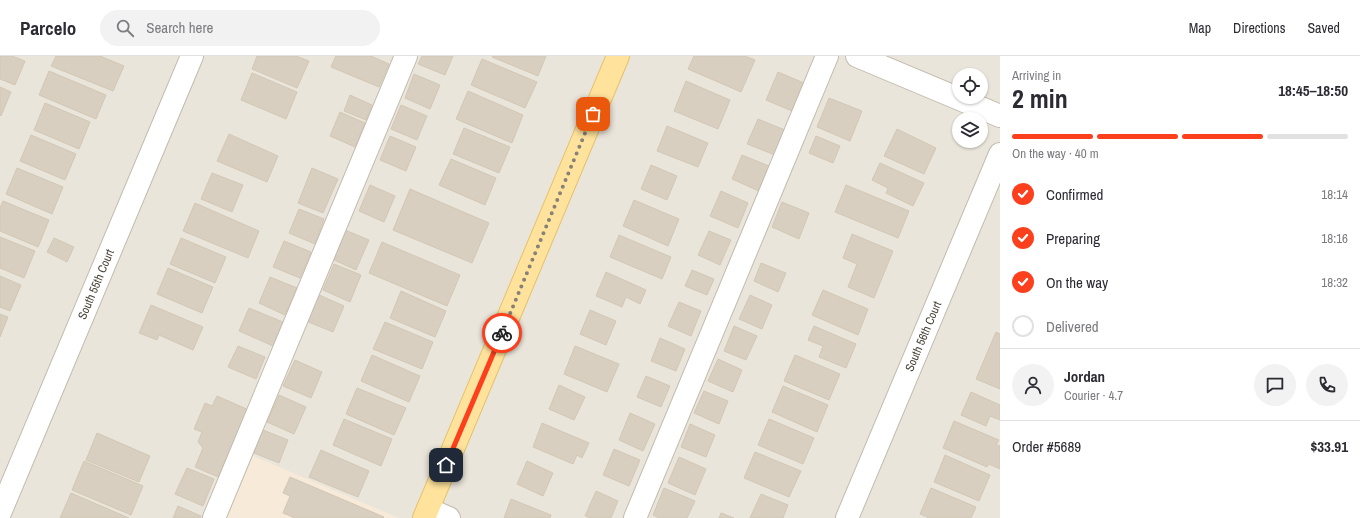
<!DOCTYPE html>
<html lang="en">
<head>
<meta charset="utf-8">
<style>
  :root { --surface:#fff; --page:#f2f2f3; --text:#2b2b33; --muted:#7c7c81; --line:#e1e1e2; --accent:#fc3f1d }
  body { margin:0; font-family:"Archivo Narrow",sans-serif; background:var(--page); color:var(--text); height:100vh; display:flex; flex-direction:column; font-size:15px; white-space:nowrap }
  * { box-sizing:border-box; margin:0 }
  p { font-size:13px; color:var(--muted) }
  .icon { flex:none; width:22px; height:22px; fill:none; stroke:currentColor; stroke-width:2; stroke-linecap:round; stroke-linejoin:round }
  .map { position:relative; flex:1; overflow:hidden }
  .details { display:flex; flex-direction:column; background:var(--surface); width:360px }
  .details>* { flex:none }
  .controls { position:absolute; left:952px; top:12px; display:grid; gap:8px }
  .controls a { display:grid; place-items:center; width:36px; height:36px; border-radius:50%; background:var(--surface); box-shadow:0 1px 3px #0004; font-size:20px }
  .pin { position:absolute; display:grid; place-items:center; width:34px; height:34px; color:#fff; margin:-17px; border-radius:8px; box-shadow:0 2px 6px #0006 }
  .courier { position:absolute; display:grid; place-items:center; width:40px; height:40px; margin:-20px; border:3px solid #fc3f1d; border-radius:50%; background:#fff; color:#222; box-shadow:0 1px 5px #0007 }
  .head em { font-style:normal; font-weight:700 }
  .head div { display:flex; flex-direction:column-reverse }
  .head { display:flex; align-items:center; justify-content:space-between; height:68px; padding:0 12px }
  h1 { font-size:26px; font-weight:700; line-height:30px }
  .bar { display:grid; grid-template-columns:repeat(4,1fr); gap:6px 4px; align-content:center; height:48px; padding:0 12px }
  .bar i { height:5px; border-radius:3px; background:var(--line) }
  .bar .selected { background:var(--accent) }
  .bar p { grid-column:span 4 }
  .line { display:flex; align-items:center; gap:10px; padding:0 12px; border-top:1px solid var(--line) }
  .line div { flex:1 }
  .round { display:grid; place-items:center; flex:none; width:42px; height:42px; border-radius:21px; background:var(--page) }
  ol { padding:0 12px; list-style:none }
  li { display:flex; align-items:center; gap:12px; height:44px }
  li p { margin-inline-start:auto }
  li .icon { padding:4px; border-radius:50%; background:var(--accent); color:#fff; stroke-width:4 }
  li:last-child { color:var(--muted) }
  li i { width:22px; height:22px; border:2px solid var(--line); border-radius:50% }
  header { display:flex; align-items:center; gap:24px; box-sizing:border-box; height:56px; padding:0 20px; background:var(--surface); border-bottom:1px solid var(--line) }
  header strong { font-size:19px }
  nav { display:flex; gap:22px; margin-inline-start:auto; font-size:14px }
  .search { width:280px; height:36px; background:var(--page); display:flex; align-items:center; gap:10px; box-sizing:border-box; padding:0 14px; border-radius:22px; color:var(--muted); font-size:15px }
  main { display:flex; flex:1; min-height:0 }
  .map>svg:first-child { display:block }
</style>
</head>
<body>
<header>
<strong>Parcelo</strong>
<div class="search"><svg class="icon" aria-label="search" viewBox="0 0 24 24"><circle cx="10" cy="10" r="6"/><path d="M15 15l6 6"/></svg>Search here</div>
<nav><a>Map</a><a>Directions</a><a>Saved</a></nav>
</header>
<main>
<div class="map">
<svg width="1000" height="462" viewBox="0 0 1000 462">
  <rect width="100%" height="100%" fill="#f6f3ec"/>
  <path fill="#eae5da" fill-rule="evenodd" d="M 0,0 L 610,0 L 417,462 L 0,462 Z
    M 624,0 L 1000,0 L 1000,462 L 435,462 ZM 959,19 L 981,19 L 981,41 L 959,41 ZM 959,63 L 981,63 L 981,85 L 959,85 Z"/>
  <path fill="#f7ead8" d="M 244,396 L 399,462 L 217,462 Z"/>
  <path fill="#d8cfc1" stroke="#d3c7b4" d="M 0,0 L 12,0 L 25,5 L 15,29 L 0,23 Z
    M 56,0 L 100,0 L 124,10 L 113,35 L 51,10 Z
    M 257,0 L 296,0 L 309,5 L 297,32 L 252,13 Z
    M 336,0 L 371,0 L 389,8 L 379,31 L 331,11 Z
    M 422,0 L 453,0 L 445,19 L 418,8 Z
    M 493,0 L 546,0 L 538,20 L 492,1 Z
    M 694,0 L 745,0 L 755,4 L 741,36 L 688,13 Z
    M 482,3 L 537,26 L 525,52 L 471,29 Z
    M 49,15 L 106,39 L 96,63 L 39,39 Z
    M 778,16 L 804,27 L 792,55 L 766,44 Z
    M 252,17 L 297,36 L 286,63 L 241,44 Z
    M 414,18 L 440,29 L 430,53 L 405,42 Z
    M 686,25 L 730,44 L 718,73 L 674,55 Z
    M 0,31 L 11,36 L 1,60 L 0,59 Z
    M 468,35 L 523,59 L 512,87 L 456,63 Z
    M 350,39 L 372,49 L 366,64 L 344,55 Z
    M 829,42 L 862,55 L 850,85 L 817,71 Z
    M 45,47 L 90,66 L 79,93 L 34,74 Z
    M 401,49 L 427,60 L 417,84 L 391,73 Z
    M 340,56 L 365,67 L 355,91 L 330,80 Z
    M 758,63 L 785,74 L 775,99 L 747,88 Z
    M 667,70 L 708,87 L 698,111 L 657,95 Z
    M 464,72 L 510,91 L 499,117 L 453,98 Z
    M 897,73 L 936,92 L 924,118 L 884,100 Z
    M 229,78 L 278,100 L 267,126 L 217,105 Z
    M 31,79 L 76,98 L 65,124 L 20,105 Z
    M 390,80 L 416,91 L 406,115 L 380,104 Z
    M 816,80 L 840,90 L 833,107 L 809,97 Z
    M 742,99 L 769,110 L 759,135 L 732,123 Z
    M 451,103 L 496,122 L 485,149 L 439,129 Z
    M 880,107 L 924,127 L 913,150 L 886,137 L 888,132 L 872,124 Z
    M 651,109 L 677,120 L 667,144 L 641,133 Z
    M 17,112 L 63,131 L 52,158 L 6,138 Z
    M 312,112 L 338,123 L 323,157 L 298,147 Z
    M 212,117 L 243,129 L 232,156 L 201,143 Z
    M 370,129 L 395,140 L 384,166 L 359,155 Z
    M 846,129 L 909,155 L 898,182 L 835,156 Z
    M 410,133 L 489,167 L 472,207 L 393,174 Z
    M 721,135 L 748,147 L 738,172 L 710,160 Z
    M 634,144 L 679,163 L 668,190 L 623,170 Z
    M 3,145 L 49,164 L 38,191 L 0,175 L 0,152 Z
    M 782,146 L 809,157 L 799,183 L 772,171 Z
    M 195,147 L 259,175 L 248,202 L 183,175 Z
    M 299,153 L 324,163 L 315,188 L 289,177 Z
    M 345,174 L 369,184 L 356,214 L 332,203 Z
    M 709,175 L 731,184 L 720,209 L 698,199 Z
    M 852,178 L 893,195 L 874,242 L 848,231 L 857,208 L 843,202 Z
    M 619,179 L 671,201 L 662,223 L 610,201 Z
    M 0,181 L 35,195 L 24,222 L 0,212 Z
    M 54,182 L 74,191 L 67,206 L 47,196 Z
    M 181,182 L 226,201 L 215,227 L 170,208 Z
    M 284,185 L 311,196 L 300,222 L 273,211 Z
    M 382,186 L 460,219 L 447,250 L 369,217 Z
    M 761,207 L 786,217 L 778,236 L 754,225 Z
    M 334,208 L 361,219 L 350,246 L 323,234 Z
    M 168,212 L 213,231 L 202,257 L 157,238 Z
    M 692,214 L 714,223 L 707,239 L 685,230 Z
    M 606,216 L 646,234 L 640,248 L 626,241 L 622,251 L 596,240 Z
    M 0,220 L 21,229 L 10,255 L 0,251 Z
    M 270,221 L 297,232 L 285,259 L 259,247 Z
    M 823,234 L 868,253 L 858,279 L 812,259 Z
    M 401,235 L 446,255 L 435,281 L 390,262 Z
    M 317,238 L 344,250 L 333,276 L 306,265 Z
    M 750,239 L 772,249 L 762,273 L 739,263 Z
    M 679,246 L 701,255 L 691,280 L 668,270 Z
    M 151,249 L 203,271 L 193,294 L 159,279 L 157,284 L 139,277 Z
    M 249,252 L 283,266 L 273,290 L 239,275 Z
    M 590,254 L 616,265 L 606,289 L 580,278 Z
    M 0,258 L 8,261 L 0,281 Z
    M 385,266 L 433,286 L 422,313 L 373,293 Z
    M 734,270 L 757,280 L 746,304 L 724,295 Z
    M 814,270 L 856,288 L 846,312 L 819,301 L 823,290 L 808,284 Z
    M 996,276 L 1000,278 L 1000,333 L 976,323 Z
    M 660,282 L 685,293 L 676,315 L 651,305 Z
    M 238,290 L 265,301 L 256,323 L 228,311 Z
    M 575,290 L 619,308 L 607,336 L 564,318 Z
    M 372,299 L 420,320 L 409,346 L 361,325 Z
    M 795,299 L 840,318 L 829,344 L 784,325 Z
    M 718,303 L 742,314 L 733,336 L 708,325 Z
    M 295,304 L 322,316 L 311,342 L 283,330 Z
    M 646,320 L 670,330 L 661,351 L 637,341 Z
    M 559,329 L 585,341 L 574,364 L 549,353 Z
    M 783,330 L 828,349 L 817,376 L 772,356 Z
    M 357,332 L 406,352 L 394,379 L 346,358 Z
    M 704,335 L 728,345 L 719,368 L 694,357 Z
    M 971,336 L 1000,349 L 1000,364 L 990,360 L 986,370 L 961,359 Z
    M 279,339 L 306,351 L 294,378 L 267,366 Z
    M 217,340 L 249,354 L 234,390 L 232,389 L 218,421 L 195,411 L 203,392 L 198,386 L 202,376 L 194,373 L 205,347 L 212,350 Z
    M 630,357 L 655,368 L 643,395 L 619,384 Z
    M 344,363 L 392,383 L 381,410 L 333,389 Z
    M 769,363 L 814,382 L 803,408 L 758,389 Z
    M 954,365 L 999,384 L 996,389 L 1000,390 L 1000,413 L 989,408 L 987,411 L 943,392 Z
    M 542,367 L 589,387 L 582,402 L 577,399 L 573,408 L 533,391 Z
    M 690,368 L 715,379 L 706,401 L 681,391 Z
    M 263,374 L 288,384 L 279,407 L 254,397 Z
    M 97,377 L 150,400 L 139,426 L 86,404 Z
    M 614,393 L 640,404 L 629,430 L 603,419 Z
    M 321,394 L 369,415 L 358,441 L 309,421 Z
    M 755,396 L 801,415 L 789,441 L 744,422 Z
    M 945,399 L 990,419 L 979,445 L 934,426 Z
    M 679,401 L 706,413 L 695,439 L 668,427 Z
    M 84,405 L 143,430 L 131,459 L 72,434 Z
    M 527,405 L 553,417 L 543,440 L 517,428 Z
    M 187,412 L 214,423 L 203,450 L 175,438 Z
    M 290,421 L 384,461 L 383,462 L 295,462 L 283,457 L 290,440 L 283,437 Z
    M 664,432 L 695,445 L 687,462 L 659,462 L 653,459 Z
    M 931,432 L 976,451 L 971,462 L 929,462 L 920,458 Z
    M 596,435 L 618,445 L 611,462 L 591,462 L 585,460 Z
    M 71,437 L 129,462 L 60,462 Z
    M 761,438 L 788,449 L 783,462 L 750,462 Z
    M 511,443 L 551,459 L 550,462 L 504,462 Z
    M 178,450 L 201,460 L 200,462 L 173,462 Z
    M 721,457 L 734,462 L 719,462 Z"/>
  <g fill="none" stroke-linecap="round" stroke-linejoin="round">
    <defs>
      <g id="minor">
        <path d="M 857,0 L 1000,60"/>
        <path d="M 428,453 L 449,462"/>
        <path id="s1" d="M 0,457 L 192,0"/>
        <path d="M 214,462 L 406,0"/>
        <path d="M 635,462 L 827,0"/>
        <path id="s2" d="M 847,462 L 1000,98"/>
      </g>
      <path id="major" d="M 424,462 L 618,0"/>
    </defs>
    <use href="#minor" stroke="#c2bbae" stroke-width="24"/>
    <use href="#major" stroke="#e6c16a" stroke-width="24"/>
    <use href="#minor" stroke="#fff" stroke-width="22"/>
    <use href="#major" stroke="#ffe39c" stroke-width="22"/>
  </g>
  <g fill="none" stroke-linecap="round" stroke-linejoin="round">
    <path stroke="#878178" stroke-width="4" stroke-dasharray="0 7.2" d="M 502,277 L 593,58"/>
    <path stroke="#fc3f1d" stroke-width="5" d="M 446,409 L 502,277"/>
  </g>
  <g text-anchor="middle" dominant-baseline="central" stroke-width="3.5" stroke-linejoin="round" paint-order="stroke">
    <g font-size="12" fill="#4b4439" stroke="#fff">
      <text stroke="none"><textPath href="#s1" startOffset="248">South 55th Court</textPath></text>
      <text stroke="none"><textPath href="#s2" startOffset="197">South 56th Court</textPath></text>
    </g>
  </g>
</svg>
<div class="controls">
<a><svg class="icon" aria-label="locate" viewBox="0 0 24 24"><circle cx="12" cy="12" r="6"/><path d="M12 2v4M12 18v4M2 12h4M18 12h4"/></svg></a>
<a><svg class="icon" aria-label="layers" viewBox="0 0 24 24"><path d="M12 4l9 5-9 5-9-5zM3 14l9 5 9-5"/></svg></a>
</div>
<div class="pin" style="left:593px;top:58px;background:#ea580c"><svg class="icon" aria-label="bag" viewBox="0 0 24 24"><path d="M5 8h14l-1 12H6zM9 8a3 3 0 0 1 6 0"/></svg></div>
<div class="pin" style="left:446px;top:409px;background:#1f2937"><svg class="icon" aria-label="home" viewBox="0 0 24 24"><path d="M3 11l9-7 9 7M6 9v11h12V9"/></svg></div>
<div class="courier" style="left:502px;top:277px"><svg class="icon" aria-label="bike" viewBox="0 0 24 24"><circle cx="6" cy="16" r="4"/><circle cx="18" cy="16" r="4"/><path d="M6 16l4-8h5l3 8M10 8l3 8H6M13 5h3"/></svg></div>
</div>
<section class="details">
<div class="head"><div><h1>2 min</h1><p>Arriving in</p></div><em>18:45–18:50</em></div>
<div class="bar"><i class="selected"></i><i class="selected"></i><i class="selected"></i><i></i><p>On the way · 40 m</p></div>
<ol>
<li><svg class="icon" aria-label="check" viewBox="0 0 24 24"><path d="M5 12l5 5 9-10"/></svg>Confirmed<p>18:14</p></li>
<li><svg class="icon" aria-label="check" viewBox="0 0 24 24"><path d="M5 12l5 5 9-10"/></svg>Preparing<p>18:16</p></li>
<li><svg class="icon" aria-label="check" viewBox="0 0 24 24"><path d="M5 12l5 5 9-10"/></svg>On the way<p>18:32</p></li>
<li><i></i>Delivered</li>
</ol>
<div class="line" style="height:72px"><a class="round"><svg class="icon" aria-label="person" viewBox="0 0 24 24"><circle cx="12" cy="8" r="4"/><path d="M4 21q1-7 8-7t8 7"/></svg></a><div><b>Jordan</b><p>Courier · 4.7</p></div><a class="round"><svg class="icon" aria-label="chat" viewBox="0 0 24 24"><path d="M4 5h16v11H9l-5 4z"/></svg></a><a class="round"><svg class="icon" aria-label="phone" viewBox="0 0 24 24"><path d="M5 4h4l2 5-3 2q2 4 5 5l2-3 5 2v4C11 20 4 13 5 4z"/></svg></a></div>
<div class="line" style="height:52px"><div>Order #5689</div><b>$33.91</b></div>
</section>
</main>
</body>
</html>
